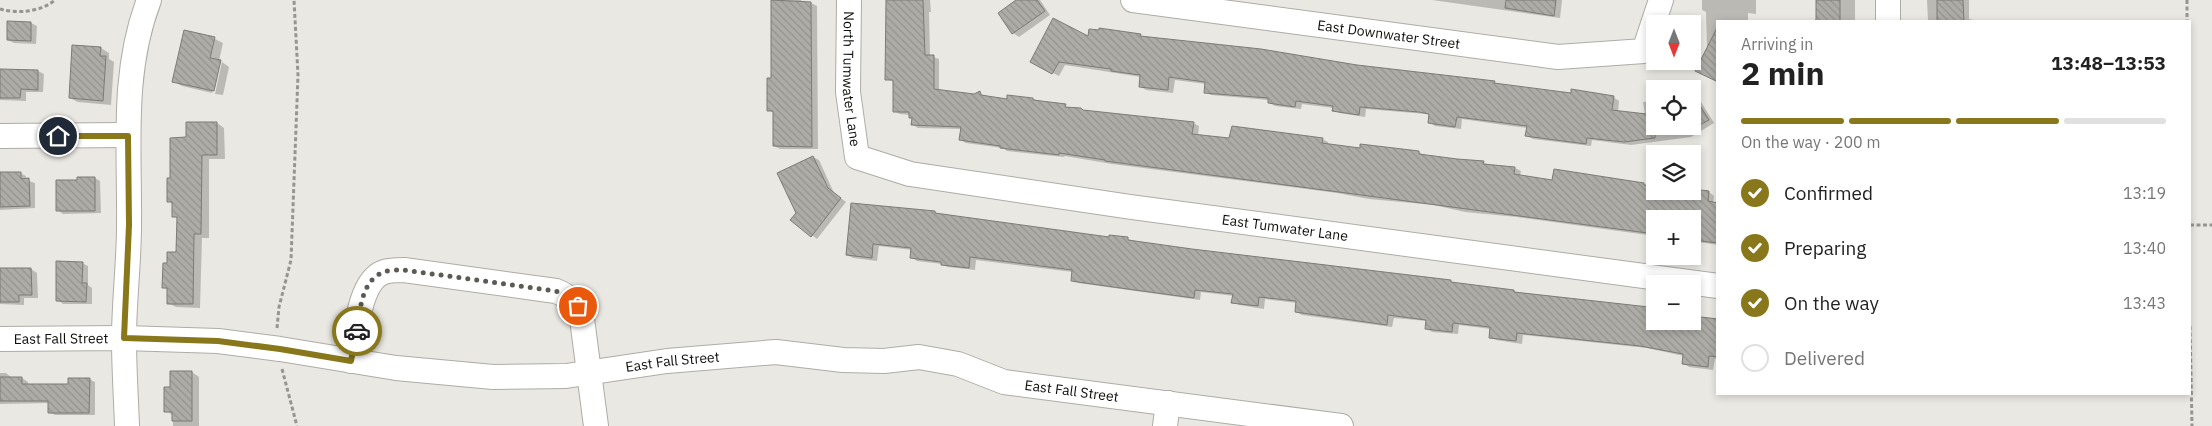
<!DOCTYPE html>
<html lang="en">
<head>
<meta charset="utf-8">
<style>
  :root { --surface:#fff; --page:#f2f2f2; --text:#222; --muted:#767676; --line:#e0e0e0; --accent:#89771b }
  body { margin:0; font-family:"IBM Plex Sans",sans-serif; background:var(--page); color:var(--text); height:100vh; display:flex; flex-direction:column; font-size:19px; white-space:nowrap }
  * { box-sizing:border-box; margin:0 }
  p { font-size:16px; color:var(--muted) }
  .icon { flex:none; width:28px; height:28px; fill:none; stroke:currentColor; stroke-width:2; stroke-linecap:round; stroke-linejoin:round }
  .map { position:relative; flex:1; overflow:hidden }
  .panel { position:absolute; left:1716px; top:20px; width:475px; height:375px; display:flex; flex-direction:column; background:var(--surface); border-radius:0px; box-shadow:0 2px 8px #0003 }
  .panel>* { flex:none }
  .needle { width:32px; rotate:180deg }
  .fabs { position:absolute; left:1646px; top:15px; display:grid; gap:10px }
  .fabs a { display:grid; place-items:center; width:55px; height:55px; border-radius:0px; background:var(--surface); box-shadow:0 2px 8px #0003; font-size:25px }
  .pin { position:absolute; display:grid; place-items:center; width:42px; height:42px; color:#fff; margin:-21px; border:2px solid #fff; border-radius:50%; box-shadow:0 1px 5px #0007 }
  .courier { position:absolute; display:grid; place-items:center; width:50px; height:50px; margin:-25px; border:4px solid #89771b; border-radius:50%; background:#fff; color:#222; box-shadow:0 1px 6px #0007 }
  .headline em { font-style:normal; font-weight:700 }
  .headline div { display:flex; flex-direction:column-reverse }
  .headline { display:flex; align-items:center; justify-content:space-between; height:85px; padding:0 25px }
  h1 { font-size:32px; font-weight:700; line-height:38px }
  .bar { display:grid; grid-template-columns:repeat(4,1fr); gap:8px 5px; align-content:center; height:60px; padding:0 25px }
  .bar i { height:6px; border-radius:4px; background:var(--line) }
  .bar .active { background:var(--accent) }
  .bar p { grid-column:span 4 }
  ol { padding:0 25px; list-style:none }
  li { display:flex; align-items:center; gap:15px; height:55px }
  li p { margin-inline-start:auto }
  li .icon { padding:5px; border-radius:50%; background:var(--accent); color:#fff; stroke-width:4 }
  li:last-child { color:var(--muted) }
  li i { width:28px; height:28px; border:2px solid var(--line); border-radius:50% }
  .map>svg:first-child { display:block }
</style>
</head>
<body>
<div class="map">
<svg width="2212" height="426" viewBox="0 0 2212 426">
  <defs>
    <pattern id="building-back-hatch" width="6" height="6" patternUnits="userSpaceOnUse" patternTransform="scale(1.25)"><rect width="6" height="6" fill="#aeaca7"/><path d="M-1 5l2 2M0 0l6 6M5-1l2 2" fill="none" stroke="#94938f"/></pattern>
  </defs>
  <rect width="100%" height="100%" fill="#eae8e2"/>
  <path fill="#0003" d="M 772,0 L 801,0 L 803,3 L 811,3 L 817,6 L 818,149 L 780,149 L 774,146 L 774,113 L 769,110 L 772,79 Z
    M 887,0 L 930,0 L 931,12 L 929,12 L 930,56 L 939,59 L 939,91 L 974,95 L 980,93 L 985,96 L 1008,101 L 1033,99 L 1085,112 L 1193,123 L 1199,126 L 1198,136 L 1230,140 L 1322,139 L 1328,142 L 1328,145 L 1361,149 L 1419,152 L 1425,156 L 1483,162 L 1490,166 L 1515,168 L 1521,171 L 1520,176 L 1553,181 L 1644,184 L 1655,187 L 1655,191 L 1709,192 L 1714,196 L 1713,203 L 1718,204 L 1718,245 L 1692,241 L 1692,219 L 1655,219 L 1655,236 L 1517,217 L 1465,212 L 1434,205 L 1369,199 L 1337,193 L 1112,164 L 1065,156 L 1064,157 L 1007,151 L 1003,148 L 966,143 L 961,140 L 962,129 L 918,128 L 913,125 L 913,119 L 910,115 L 900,114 L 894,111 L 895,82 L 886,79 Z
    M 1018,0 L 1040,0 L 1050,15 L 1019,37 L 1013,33 L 999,13 Z
    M 1432,0 L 1562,0 L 1560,18 Z
    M 1702,0 L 1756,0 L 1756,14 L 1748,13 L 1748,21 L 1718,21 L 1718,81 L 1707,51 L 1706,12 L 1702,10 Z
    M 1817,0 L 1855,0 L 1855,21 L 1815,21 L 1815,19 L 1817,19 Z
    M 1927,0 L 1969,0 L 1969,19 L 1978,21 L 1928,21 Z
    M 31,23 L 37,26 L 36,44 L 14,43 L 8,40 Z
    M 185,32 L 215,39 L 223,43 L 219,61 L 222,62 L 220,62 L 212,93 L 182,86 L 173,81 Z
    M 1140,35 L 1145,37 L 1357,66 L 1494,82 L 1499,85 L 1572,94 L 1613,97 L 1619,101 L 1618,112 L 1645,115 L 1643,102 L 1655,101 L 1655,126 L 1692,126 L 1692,89 L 1682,89 L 1687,86 L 1693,89 L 1714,123 L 1691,137 L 1631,145 L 1592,140 L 1591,146 L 1533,139 L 1527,136 L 1528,128 L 1504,125 L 1462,119 L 1461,129 L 1435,126 L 1429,122 L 1430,115 L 1426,114 L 1366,109 L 1365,117 L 1339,113 L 1333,110 L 1334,108 L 1302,104 L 1301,109 L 1275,106 L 1269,102 L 1269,100 L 1211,95 L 1205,92 L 1206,84 L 1175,80 L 1173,93 L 1146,90 L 1140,86 L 1141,77 L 1065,65 L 1059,76 L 1031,62 L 1089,38 Z
    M 101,48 L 109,53 L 109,59 L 114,62 L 111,105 L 78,102 L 70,98 Z
    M 222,62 L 229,67 L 223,95 L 215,94 Z
    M 0,70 L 38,71 L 44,74 L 43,92 L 26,92 L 26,101 L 0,100 Z
    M 217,123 L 224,128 L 225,159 L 209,159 L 209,238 L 202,238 L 200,308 L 176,307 L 168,303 L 168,290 L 164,288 L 168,265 L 178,254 L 178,219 L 173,216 L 173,204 L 168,201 L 171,180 L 187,138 Z
    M 813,157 L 819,160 L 834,193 L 846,202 L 817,239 L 812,235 L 797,213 Z
    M 20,173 L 26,176 L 26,180 L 35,183 L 35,208 L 0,210 L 0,174 Z
    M 95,178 L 100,181 L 101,213 L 63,214 L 58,210 L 79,182 Z
    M 935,212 L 940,215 L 1110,238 L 1128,239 L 1133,242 L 1450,281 L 1455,284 L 1514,291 L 1517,293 L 1649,308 L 1655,312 L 1655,321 L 1718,321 L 1718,359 L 1715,359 L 1713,370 L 1689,367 L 1683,363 L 1684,356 L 1647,348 L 1523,335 L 1522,344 L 1496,340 L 1490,337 L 1491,329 L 1459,325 L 1458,334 L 1432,332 L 1427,329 L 1427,321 L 1394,318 L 1392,327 L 1302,315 L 1296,312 L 1297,303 L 1265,299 L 1264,309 L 1239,305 L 1233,302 L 1234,296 L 1201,292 L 1200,300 L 1078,283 L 1072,280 L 1073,272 L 976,260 L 975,270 L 948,267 L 942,264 L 917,261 L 911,257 L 912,250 L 879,246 L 877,261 L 853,258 L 847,255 Z
    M 82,263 L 88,266 L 88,285 L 92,288 L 92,304 L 63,304 L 58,300 Z
    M 0,269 L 31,269 L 37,273 L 38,298 L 24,298 L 24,305 L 0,304 Z
    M 192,372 L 199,377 L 199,426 L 173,426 L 173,415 L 166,411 L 171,388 Z
    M 0,373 L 6,373 L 12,378 L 22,378 L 28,382 L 28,385 L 69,385 L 89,379 L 95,382 L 95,415 L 55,415 L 49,412 L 49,403 L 0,404 Z"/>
  <path fill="url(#building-back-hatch)" stroke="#7c7b75" d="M 771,0 L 811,2 L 812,147 L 773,146 L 773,111 L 767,111 L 767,78 L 771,78 Z
    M 886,0 L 923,0 L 925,55 L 934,55 L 934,89 L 974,94 L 980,91 L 981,95 L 1007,99 L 1007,95 L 1033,98 L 1033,100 L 1066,104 L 1065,107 L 1081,108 L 1083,110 L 1194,122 L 1192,134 L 1229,138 L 1232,126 L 1323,138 L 1322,143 L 1360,148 L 1360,144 L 1419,151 L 1419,154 L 1457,159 L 1484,161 L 1483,164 L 1515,167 L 1514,174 L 1552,180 L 1554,169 L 1644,183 L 1644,185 L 1655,187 L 1655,191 L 1692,191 L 1692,189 L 1709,191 L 1708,201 L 1718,203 L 1718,243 L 1692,240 L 1692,219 L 1655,219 L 1655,234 L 1105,161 L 1105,160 L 1059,153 L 1059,155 L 1000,148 L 1000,146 L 959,140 L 961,127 L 911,125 L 912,118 L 909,118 L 909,112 L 893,112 L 893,80 L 885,80 Z
    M 1016,0 L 1037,0 L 1045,11 L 1012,34 L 998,13 Z
    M 1506,0 L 1556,0 L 1554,16 L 1505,8 Z
    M 1816,0 L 1840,0 L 1840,21 L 1816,21 Z
    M 1937,0 L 1963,0 L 1964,21 L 1937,21 Z
    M 1053,18 L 1088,36 L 1089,29 L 1099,30 L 1099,28 L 1141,34 L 1140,36 L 1261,49 L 1357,65 L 1495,81 L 1494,83 L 1571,93 L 1571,89 L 1614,96 L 1612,110 L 1655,115 L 1655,138 L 1624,142 L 1587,138 L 1586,144 L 1525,136 L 1527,126 L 1497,122 L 1457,117 L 1455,127 L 1428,123 L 1429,114 L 1419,112 L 1360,107 L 1359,115 L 1332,111 L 1333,106 L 1296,101 L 1295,107 L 1268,103 L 1268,98 L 1204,93 L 1205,82 L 1169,77 L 1168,90 L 1139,87 L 1140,75 L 1111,71 L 1111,69 L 1059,62 L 1052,74 L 1030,62 Z
    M 7,21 L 31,22 L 31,41 L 7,40 Z
    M 1718,26 L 1718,82 L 1695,71 Z
    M 184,30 L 215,37 L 210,58 L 221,60 L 214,91 L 172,82 Z
    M 72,45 L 101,47 L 100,56 L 106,56 L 103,101 L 69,98 Z
    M 0,69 L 38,70 L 38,90 L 21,89 L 20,98 L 0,98 Z
    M 1692,93 L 1709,120 L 1692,129 Z
    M 186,122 L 217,122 L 217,155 L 202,155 L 201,234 L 194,234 L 193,304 L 167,304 L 167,288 L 162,288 L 163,263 L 167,263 L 167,252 L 176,252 L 177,217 L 172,217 L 172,202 L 167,202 L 167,178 L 170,178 L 170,138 L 186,137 Z
    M 813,156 L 828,188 L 841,198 L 811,237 L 790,220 L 796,213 L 777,173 Z
    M 0,172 L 21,172 L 21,179 L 29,178 L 30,206 L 0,207 Z
    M 77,177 L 95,177 L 95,211 L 56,211 L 56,180 L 77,180 Z
    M 851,203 L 935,211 L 935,213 L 1109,237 L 1109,235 L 1128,237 L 1128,240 L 1192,249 L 1451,280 L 1451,282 L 1514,290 L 1514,292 L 1649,307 L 1648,321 L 1692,321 L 1692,316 L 1718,319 L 1718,357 L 1709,356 L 1708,367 L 1682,364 L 1683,354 L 1640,346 L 1517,333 L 1516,341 L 1489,338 L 1490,327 L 1453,323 L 1452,332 L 1425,329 L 1426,320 L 1388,315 L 1387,325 L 1359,321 L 1295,312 L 1296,301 L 1259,297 L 1258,306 L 1231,303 L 1233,294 L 1195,290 L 1194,298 L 1135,290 L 1071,281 L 1072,270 L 970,257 L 969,268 L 941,265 L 941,262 L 910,258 L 911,248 L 873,244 L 872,258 L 846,255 Z
    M 56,261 L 83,262 L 82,283 L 87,283 L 86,302 L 56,301 Z
    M 0,268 L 31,268 L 32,295 L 19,295 L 19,302 L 0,302 Z
    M 170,371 L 192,371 L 192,421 L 172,421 L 172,412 L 164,412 L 164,387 L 170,387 Z
    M 0,377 L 22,377 L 22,384 L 68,384 L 68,378 L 90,378 L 89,413 L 48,413 L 48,401 L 0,401 Z"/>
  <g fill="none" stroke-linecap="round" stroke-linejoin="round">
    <defs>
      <g id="minor">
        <path id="s1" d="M 849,0 L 848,92 L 857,157 L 910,174 L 1131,207 L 1718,286"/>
        <path id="s2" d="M 1133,0 L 1558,57 L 1644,51 L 1661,0"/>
        <path d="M 1888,21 L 1888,0"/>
        <path d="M 0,136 L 128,135"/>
        <path id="s3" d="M 0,339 L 124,338 L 218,341 L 280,349 L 396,368 L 493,377 L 566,376 L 667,361 L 776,352 L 843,360 L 884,361 L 919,357 L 958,364 L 1004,382 L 1341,426"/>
        <path d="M 351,361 C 356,337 358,281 384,272 C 390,270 398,270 404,270 L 556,291 C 571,297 577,304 582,319 L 596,426"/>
        <path d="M 127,426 C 126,397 124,368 124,339 C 124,301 129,263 129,225 C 130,149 121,73 149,0"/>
        <path d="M 1165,426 L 1168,403"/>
      </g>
    </defs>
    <use href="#minor" stroke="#aeaca6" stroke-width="26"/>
    <path stroke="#979591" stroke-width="3" stroke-dasharray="4 2.5" stroke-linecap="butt" d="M 2187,0 L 2187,21
      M 0,9 C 16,14 41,12 55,0
      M 2190,225 L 2212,225
      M 2190,326 L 2192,426
      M 277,328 L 279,307 L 291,260 L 298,75 L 294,0
      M 282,369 L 297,426"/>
    <use href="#minor" stroke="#fff" stroke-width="24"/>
  </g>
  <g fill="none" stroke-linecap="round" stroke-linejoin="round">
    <path stroke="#5b5a57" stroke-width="5" stroke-dasharray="0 9" d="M 357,331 C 360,311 361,280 384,272 C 390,270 398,270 404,270 L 556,291 L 567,296 L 578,306"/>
    <path stroke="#89771b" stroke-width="6" d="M 58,136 L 128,136 L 129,225 L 124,338 L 218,341 L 280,349 L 351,361 L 357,331"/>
  </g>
  <g text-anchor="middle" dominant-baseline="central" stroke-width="4.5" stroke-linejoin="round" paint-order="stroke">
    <g font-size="14" fill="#0e0e0c" stroke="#eae8e2">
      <text stroke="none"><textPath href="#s2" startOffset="258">East Downwater Street</textPath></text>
      <text stroke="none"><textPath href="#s1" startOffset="79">North Tumwater Lane</textPath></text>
      <text stroke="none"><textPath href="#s1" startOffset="592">East Tumwater Lane</textPath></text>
      <text stroke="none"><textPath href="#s3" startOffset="61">East Fall Street</textPath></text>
      <text stroke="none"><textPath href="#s3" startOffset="676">East Fall Street</textPath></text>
      <text stroke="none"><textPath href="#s3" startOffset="1081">East Fall Street</textPath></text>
    </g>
  </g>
</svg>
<div class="fabs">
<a><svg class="needle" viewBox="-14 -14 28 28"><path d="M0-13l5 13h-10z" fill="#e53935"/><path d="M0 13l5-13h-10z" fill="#767676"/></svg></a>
<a><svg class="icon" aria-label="locate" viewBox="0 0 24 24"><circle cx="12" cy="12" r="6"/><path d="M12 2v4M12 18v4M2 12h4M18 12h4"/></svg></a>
<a><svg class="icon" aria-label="layers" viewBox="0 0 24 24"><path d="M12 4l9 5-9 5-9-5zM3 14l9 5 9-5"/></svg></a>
<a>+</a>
<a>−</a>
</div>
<div class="pin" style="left:578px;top:306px;background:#ea580c"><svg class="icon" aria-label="bag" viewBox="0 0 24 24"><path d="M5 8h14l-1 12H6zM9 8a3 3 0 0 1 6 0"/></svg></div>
<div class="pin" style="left:58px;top:136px;background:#1f2937"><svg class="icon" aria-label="home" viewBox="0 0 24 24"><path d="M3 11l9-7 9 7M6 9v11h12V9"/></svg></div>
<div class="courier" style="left:357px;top:331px"><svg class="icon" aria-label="car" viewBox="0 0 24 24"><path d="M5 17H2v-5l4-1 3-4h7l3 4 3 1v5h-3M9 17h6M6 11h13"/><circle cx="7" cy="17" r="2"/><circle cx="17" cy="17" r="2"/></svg></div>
<section class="panel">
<div class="headline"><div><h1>2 min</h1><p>Arriving in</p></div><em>13:48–13:53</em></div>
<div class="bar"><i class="active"></i><i class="active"></i><i class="active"></i><i></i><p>On the way · 200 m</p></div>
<ol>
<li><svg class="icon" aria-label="check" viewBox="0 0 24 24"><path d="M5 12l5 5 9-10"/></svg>Confirmed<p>13:19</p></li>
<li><svg class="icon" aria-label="check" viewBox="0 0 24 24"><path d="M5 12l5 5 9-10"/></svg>Preparing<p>13:40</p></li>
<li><svg class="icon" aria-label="check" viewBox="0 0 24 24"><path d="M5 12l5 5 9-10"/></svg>On the way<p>13:43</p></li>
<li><i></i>Delivered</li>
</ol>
</section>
</div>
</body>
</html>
